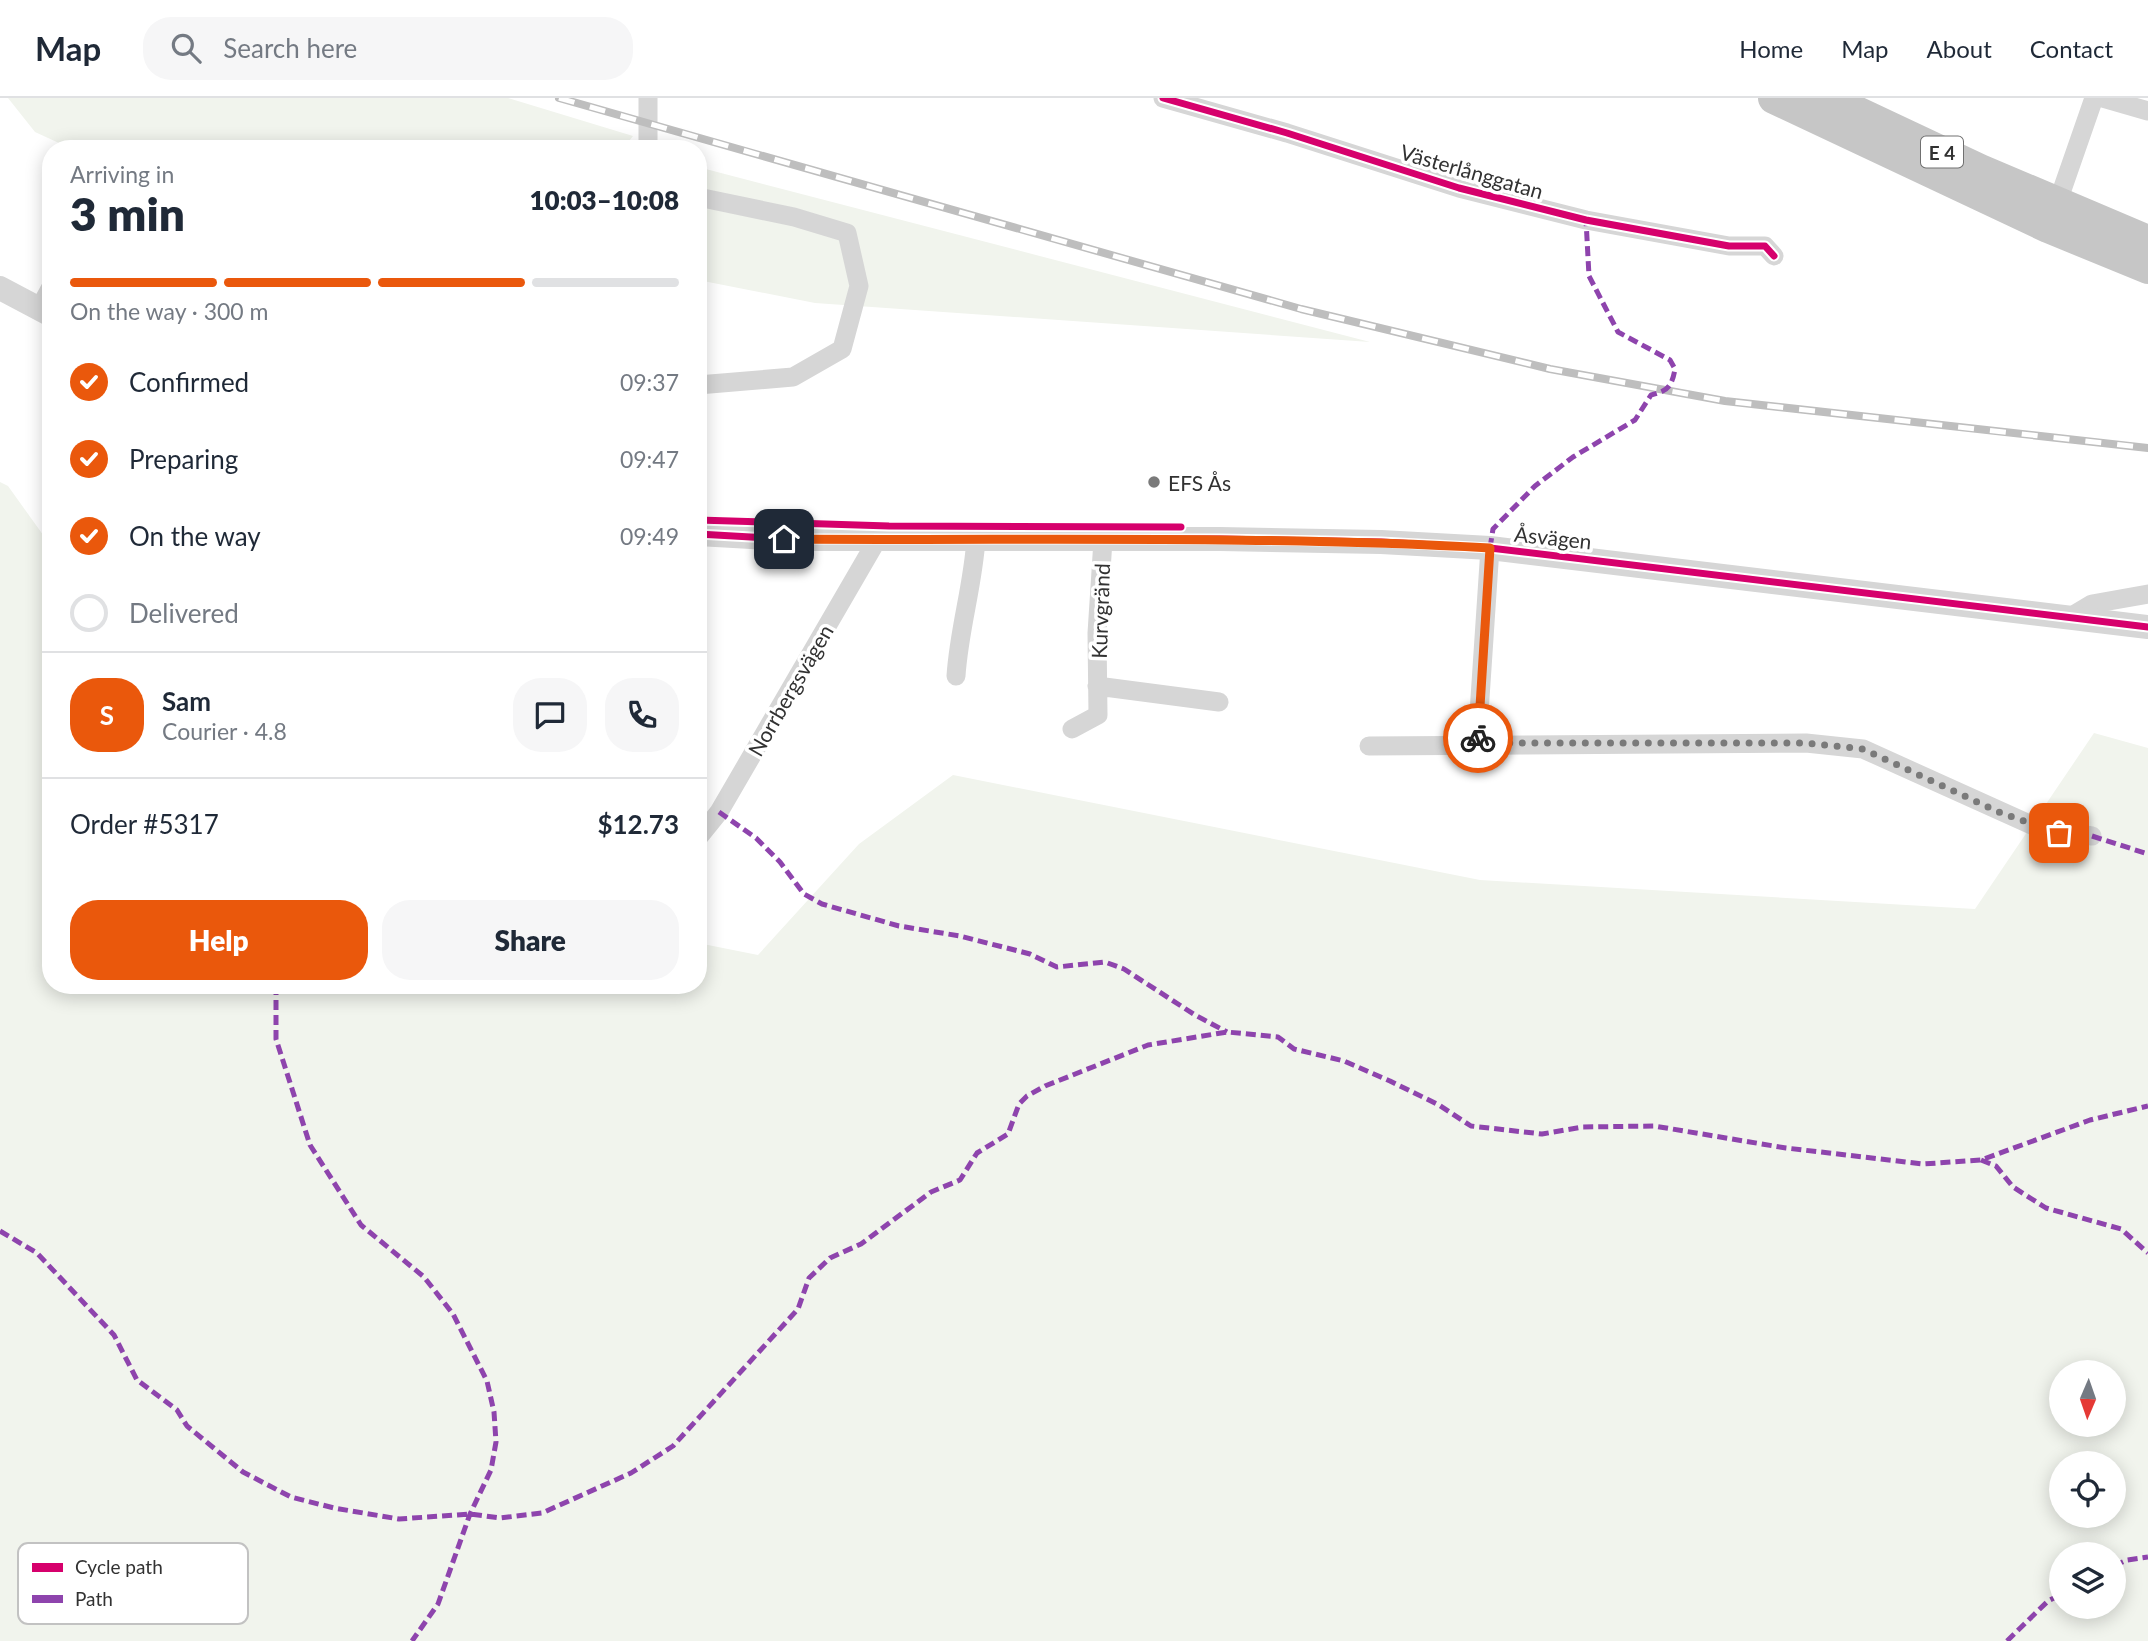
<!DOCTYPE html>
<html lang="en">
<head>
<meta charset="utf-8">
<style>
  :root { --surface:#fff; --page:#f6f6f7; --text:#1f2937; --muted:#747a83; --line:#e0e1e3; --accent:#ea580c }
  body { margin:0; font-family:Lato,sans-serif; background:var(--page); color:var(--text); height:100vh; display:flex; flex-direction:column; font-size:26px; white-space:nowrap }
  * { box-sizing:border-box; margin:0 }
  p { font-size:23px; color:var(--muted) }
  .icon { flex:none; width:38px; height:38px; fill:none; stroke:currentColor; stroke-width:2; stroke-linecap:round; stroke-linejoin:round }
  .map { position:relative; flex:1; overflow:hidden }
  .sheet { position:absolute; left:42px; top:42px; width:665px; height:854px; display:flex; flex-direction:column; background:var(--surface); border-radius:28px; box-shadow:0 4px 18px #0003 }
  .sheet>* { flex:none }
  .needle { width:46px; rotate:182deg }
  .controls { position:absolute; left:2049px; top:1262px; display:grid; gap:14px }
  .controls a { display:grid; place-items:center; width:77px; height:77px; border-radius:50%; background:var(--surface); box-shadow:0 4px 18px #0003; font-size:35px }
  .pin { position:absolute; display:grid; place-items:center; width:60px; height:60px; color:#fff; margin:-30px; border-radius:14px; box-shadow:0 4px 10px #0006 }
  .courier { position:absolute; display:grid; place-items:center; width:70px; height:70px; margin:-35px; border:5px solid #ea580c; border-radius:50%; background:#fff; color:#222; box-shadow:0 2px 9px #0007 }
  .overview em { font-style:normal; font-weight:800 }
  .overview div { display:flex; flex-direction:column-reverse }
  .overview { display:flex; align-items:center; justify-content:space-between; height:119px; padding:0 28px }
  h1 { font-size:46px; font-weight:800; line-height:52px }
  .bar { display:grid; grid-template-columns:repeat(4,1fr); gap:10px 7px; align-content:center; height:84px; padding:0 28px }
  .bar i { height:9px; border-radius:5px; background:var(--line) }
  .bar .current { background:var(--accent) }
  .bar p { grid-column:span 4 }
  .line { display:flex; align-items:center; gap:18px; padding:0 28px; border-top:2px solid var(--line) }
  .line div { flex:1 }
  .round { display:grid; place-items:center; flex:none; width:74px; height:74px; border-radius:28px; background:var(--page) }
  ol { padding:0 28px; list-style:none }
  li { display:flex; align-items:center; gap:21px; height:77px }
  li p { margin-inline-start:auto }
  li .icon { padding:7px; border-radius:50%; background:var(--accent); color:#fff; stroke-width:4 }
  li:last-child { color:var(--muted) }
  li i { width:38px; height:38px; border:4px solid var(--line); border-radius:50% }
  .button { display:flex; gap:14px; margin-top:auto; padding:14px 28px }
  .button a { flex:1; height:80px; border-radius:28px; background:var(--accent); color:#fff; font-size:28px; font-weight:800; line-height:80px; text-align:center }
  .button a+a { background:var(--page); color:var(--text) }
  header { display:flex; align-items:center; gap:42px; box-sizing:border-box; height:98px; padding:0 35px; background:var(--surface); border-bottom:2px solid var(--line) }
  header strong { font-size:33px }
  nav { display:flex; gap:38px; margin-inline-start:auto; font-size:24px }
  .search { width:490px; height:63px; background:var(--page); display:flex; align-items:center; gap:18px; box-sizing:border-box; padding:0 24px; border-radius:28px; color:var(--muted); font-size:26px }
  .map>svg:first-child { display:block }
</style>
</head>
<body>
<header>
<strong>Map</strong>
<div class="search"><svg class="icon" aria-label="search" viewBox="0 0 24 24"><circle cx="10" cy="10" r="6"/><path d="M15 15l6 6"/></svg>Search here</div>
<nav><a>Home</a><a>Map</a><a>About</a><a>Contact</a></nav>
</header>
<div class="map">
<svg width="2148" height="1543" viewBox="0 0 2148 1543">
  <rect width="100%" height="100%" fill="#fff"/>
  <path fill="#f1f4ed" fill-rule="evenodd" d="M 8,0 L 508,0 L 633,38 L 623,51 L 72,51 L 35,34 Z
    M 698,69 L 1370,244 L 815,205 L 698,182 Z
    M 0,384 L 8,388 L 51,448 L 51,887 L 698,887 L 698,845 L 758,857 L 859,746 L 953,677 L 1480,782 L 1975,811 L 2094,635 L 2148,650 L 2148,1543 L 0,1543 ZM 2062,1274 L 2114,1274 L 2114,1326 L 2062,1326 ZM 2062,1365 L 2114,1365 L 2114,1418 L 2062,1418 ZM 2062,1456 L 2114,1456 L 2114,1508 L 2062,1508 Z"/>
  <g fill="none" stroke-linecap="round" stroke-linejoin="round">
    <path stroke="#d6d6d6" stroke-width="19" d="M 1163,0 L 1287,35 L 1459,90 L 1586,122 L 1729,148 L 1765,148 L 1774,158
      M 2103,0 L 2148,13
      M 648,51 L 648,0
      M 698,99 L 794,119 L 847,135 L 859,188 L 842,251 L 793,279 L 698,287
      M 2054,115 L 2094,0
      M 39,211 L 51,189
      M 2072,518 L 2092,506 L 2148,496
      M 956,578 C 959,531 973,488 976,441
      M 1097,588 L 1219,604
      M 1072,631 L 1098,617 L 1097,535 L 1103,442
      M 1477,645 L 1490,450
      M 1369,648 L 1806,645 L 1863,651 L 2038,730 L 2092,738
      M 698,740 L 719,714 L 877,442"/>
    <path stroke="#d6d6d6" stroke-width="24" d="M 0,190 L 51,217
      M 698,436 L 784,441 L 1220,441 L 1381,444 L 1490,450 L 2148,529"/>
    <path stroke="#c6c6c6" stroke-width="32" d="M 1774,0 L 2048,129 L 2148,170
      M 1827,0 L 1980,72 L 2148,143"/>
    <defs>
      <path id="rail" d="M 559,0 L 1301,211 L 1550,271 L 1725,303 L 2148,350"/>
    </defs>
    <use href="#rail" stroke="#bebebe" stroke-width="8"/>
    <use href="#rail" stroke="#fff" stroke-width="5" stroke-dasharray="16" stroke-linecap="butt"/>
    <path stroke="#8e44ad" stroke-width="5" stroke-dasharray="10 5" stroke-linecap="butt" d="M 1490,450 L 1493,431 L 1535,388 L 1573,359 L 1635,322 L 1651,297 C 1668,293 1672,288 1675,271 L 1670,262 L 1618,234 L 1589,178 L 1586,122
      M 719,714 L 756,740 L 780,764 L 804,796 L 822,806 L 899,828 L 960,838 L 1030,856 L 1057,869 L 1105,864 L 1124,871 L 1195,917 L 1227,934
      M 2092,738 L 2148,756
      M 276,887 L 276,941 L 310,1047 L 361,1127 L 424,1179 L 453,1216 L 487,1283 L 494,1314 L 496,1344 L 491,1372 L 470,1416 L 438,1506 L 412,1543
      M 1981,1062 L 1996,1068 L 2013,1089 L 2046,1110 L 2121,1131 L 2148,1155
      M 0,1133 L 37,1155 L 114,1237 L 137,1282 L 177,1312 L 187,1328 L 243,1374 L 291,1399 L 334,1410 L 399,1421 L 470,1416 L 500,1420 L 542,1415 L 631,1375 L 673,1348 L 798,1211 L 809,1180 L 830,1160 L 861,1146 L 931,1094 L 960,1082 L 977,1055 L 1008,1036 L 1019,1006 L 1027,998 L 1045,988 L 1148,947 L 1227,934 L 1278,939 L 1294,951 L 1344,963 L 1390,983 L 1439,1007 L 1471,1028 L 1542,1036 L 1583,1029 L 1654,1028 L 1786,1050 L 1923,1066 L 1981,1062 L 2090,1022 L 2148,1008
      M 2114,1468 L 2127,1462 L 2148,1459
      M 2007,1543 L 2048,1503 L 2062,1496"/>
    <defs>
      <path id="cycleway" d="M 1163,0 L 1287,35 L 1459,90 L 1586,122 L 1729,148 L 1765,148 L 1774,158
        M 698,422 L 889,428 L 1181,429
        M 698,436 L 784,441 L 1220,441 L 1381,444 L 1490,450 L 2148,529"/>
    </defs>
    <use href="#cycleway" stroke="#fff" stroke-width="11"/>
    <use href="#cycleway" stroke="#d6006c" stroke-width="7"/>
  </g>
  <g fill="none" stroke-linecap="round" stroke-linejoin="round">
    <path stroke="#7a7a7a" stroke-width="7" stroke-dasharray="0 12.6" d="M 1478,640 L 1477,645 L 1806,645 L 1863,651 L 2001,715 L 2059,735"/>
    <path stroke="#ea580c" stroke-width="9" d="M 784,441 C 1020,443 1255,437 1490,450 L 1478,640"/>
  </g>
  <circle fill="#7a7a7a" stroke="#fff" stroke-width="2.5" cx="1154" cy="384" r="7"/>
  <g text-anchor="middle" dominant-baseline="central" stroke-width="7" stroke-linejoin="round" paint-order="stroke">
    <rect fill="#fff" stroke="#707070" stroke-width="2" x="1921" y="38.5" width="42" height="31" rx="5"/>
    <g font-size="19" font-weight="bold" fill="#323232">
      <text x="1942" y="54">E 4</text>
    </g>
    <g font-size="21" fill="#323232" stroke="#fff">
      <text transform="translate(1472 73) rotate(16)">Västerlånggatan</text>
      <text transform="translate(1553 439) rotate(6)">Åsvägen</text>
      <text transform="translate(1100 513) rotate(-88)">Kurvgränd</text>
      <text transform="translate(790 592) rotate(-60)">Norrbergsvägen</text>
    </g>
    <g font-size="21" fill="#323232" stroke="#fff" text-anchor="start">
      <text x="1168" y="384">EFS Ås</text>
    </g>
  </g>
  <rect x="18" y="1445" width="230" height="81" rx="10" fill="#fff" stroke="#c2c2c2" stroke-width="2"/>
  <rect x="32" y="1465" width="31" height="9" fill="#d6006c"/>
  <rect x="32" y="1497" width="31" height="8" fill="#8e44ad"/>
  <g font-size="19" fill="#323232">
    <text x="75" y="1476">Cycle path</text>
    <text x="75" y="1508">Path</text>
  </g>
</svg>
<div class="controls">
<a><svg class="needle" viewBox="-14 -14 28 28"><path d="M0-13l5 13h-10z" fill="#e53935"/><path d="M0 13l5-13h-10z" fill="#747a83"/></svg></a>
<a><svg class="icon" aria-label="locate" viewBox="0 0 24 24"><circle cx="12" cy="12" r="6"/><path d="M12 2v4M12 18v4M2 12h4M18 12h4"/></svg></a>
<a><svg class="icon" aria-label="layers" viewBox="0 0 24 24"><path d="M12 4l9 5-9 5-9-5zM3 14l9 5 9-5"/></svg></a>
</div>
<div class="pin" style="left:2059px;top:735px;background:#ea580c"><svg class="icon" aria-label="bag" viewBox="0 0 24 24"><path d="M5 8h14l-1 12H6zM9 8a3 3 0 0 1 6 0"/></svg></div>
<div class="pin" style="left:784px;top:441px;background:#1f2937"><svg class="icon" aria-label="home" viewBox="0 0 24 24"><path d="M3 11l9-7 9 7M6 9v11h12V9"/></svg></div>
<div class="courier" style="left:1478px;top:640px"><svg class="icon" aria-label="bike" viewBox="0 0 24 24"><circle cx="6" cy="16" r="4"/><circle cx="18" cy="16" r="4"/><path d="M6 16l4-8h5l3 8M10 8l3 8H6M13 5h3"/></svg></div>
<section class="sheet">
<div class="overview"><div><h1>3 min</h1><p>Arriving in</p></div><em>10:03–10:08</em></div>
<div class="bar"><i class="current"></i><i class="current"></i><i class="current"></i><i></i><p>On the way · 300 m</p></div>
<ol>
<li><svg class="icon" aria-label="check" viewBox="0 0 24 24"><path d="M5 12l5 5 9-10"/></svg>Confirmed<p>09:37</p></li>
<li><svg class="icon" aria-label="check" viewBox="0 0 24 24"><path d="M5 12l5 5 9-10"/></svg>Preparing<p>09:47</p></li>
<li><svg class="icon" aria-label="check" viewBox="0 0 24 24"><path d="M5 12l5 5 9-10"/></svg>On the way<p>09:49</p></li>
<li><i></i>Delivered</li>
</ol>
<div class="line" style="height:126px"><b class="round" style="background:var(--accent);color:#fff">S</b><div><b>Sam</b><p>Courier · 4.8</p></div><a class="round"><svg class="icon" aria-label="chat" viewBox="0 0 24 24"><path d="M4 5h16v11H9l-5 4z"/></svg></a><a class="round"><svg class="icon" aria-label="phone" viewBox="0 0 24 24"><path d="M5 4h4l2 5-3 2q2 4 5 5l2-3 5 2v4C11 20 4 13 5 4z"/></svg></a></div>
<div class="line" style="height:91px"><div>Order #5317</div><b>$12.73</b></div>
<div class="button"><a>Help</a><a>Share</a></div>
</section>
</div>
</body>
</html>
